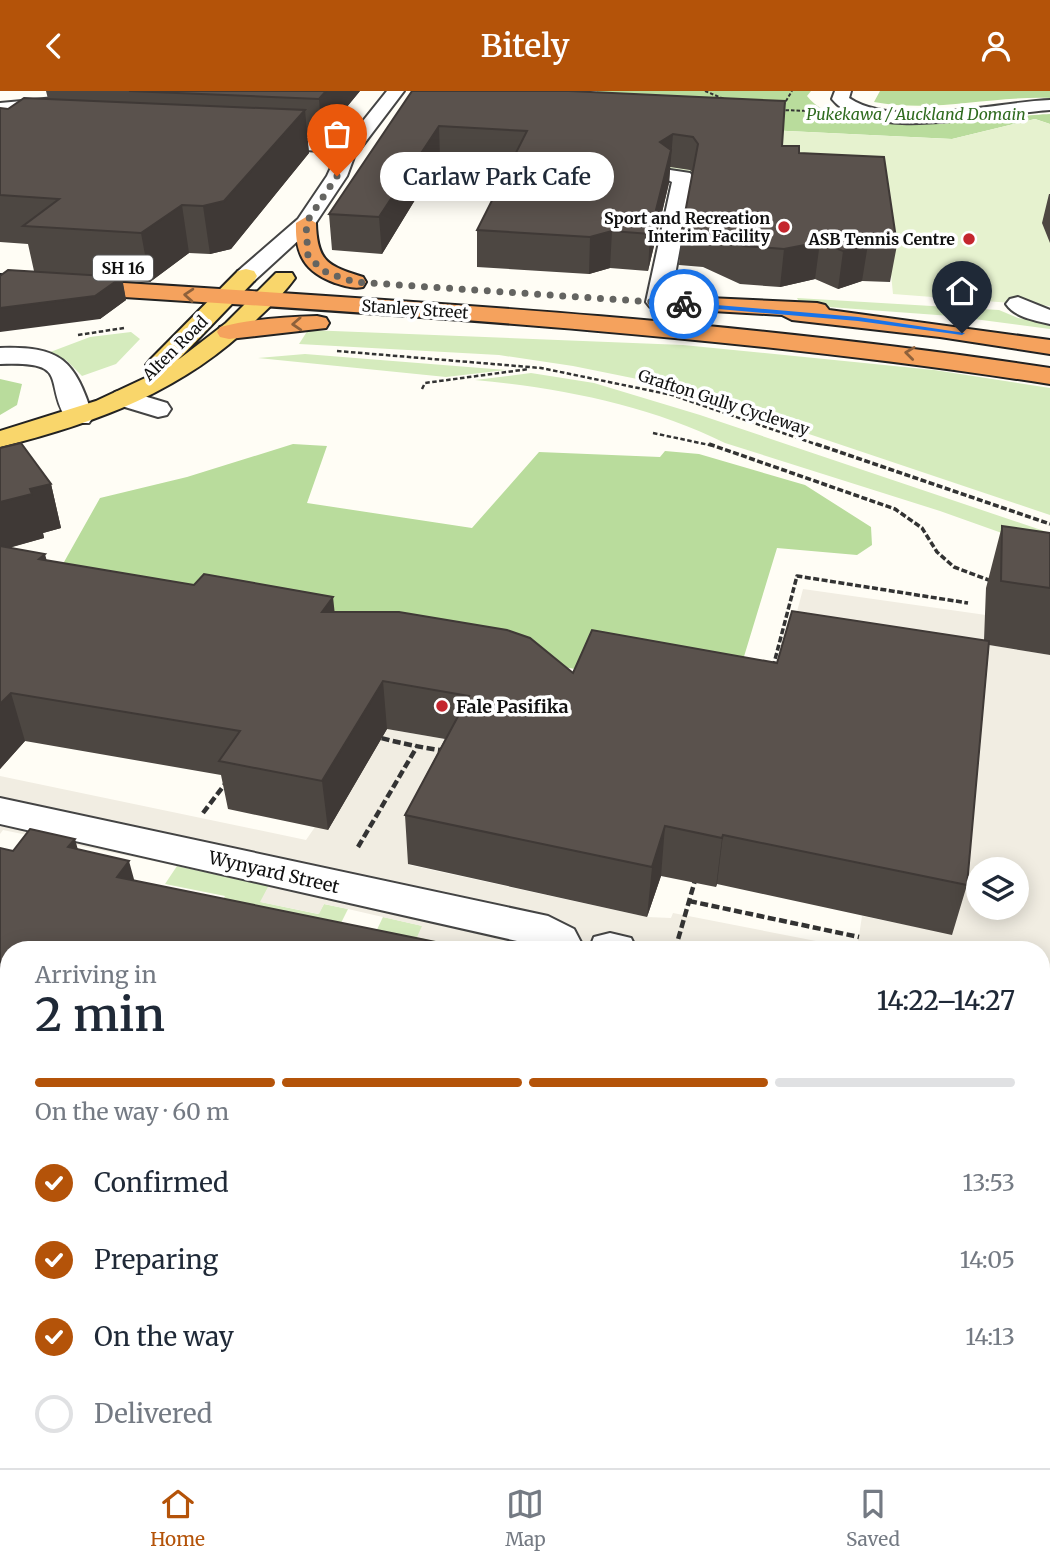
<!DOCTYPE html>
<html lang="en">
<head>
<meta charset="utf-8">
<style>
  :root { --surface:#fff; --page:#f6f6f7; --text:#1f2937; --muted:#747a83; --line:#e0e1e3; --accent:#b45309 }
  body { margin:0; font-family:Merriweather,serif; background:var(--page); color:var(--text); height:100vh; display:flex; flex-direction:column; font-size:26px; white-space:nowrap }
  * { box-sizing:border-box; margin:0 }
  p { font-size:23px; color:var(--muted) }
  .icon { flex:none; width:38px; height:38px; fill:none; stroke:currentColor; stroke-width:2; stroke-linecap:round; stroke-linejoin:round }
  .map { position:relative; flex:1; overflow:hidden }
  .side { position:absolute; left:0px; top:850px; width:1050px; height:527px; display:flex; flex-direction:column; background:var(--surface); border-radius:28px 28px 0 0; box-shadow:0 4px 18px #0003 }
  .side>* { flex:none }
  .controls { position:absolute; left:966px; top:766px; display:grid; gap:14px }
  .controls a { display:grid; place-items:center; width:63px; height:63px; border-radius:50%; background:var(--surface); box-shadow:0 4px 18px #0003; font-size:35px }
  .pin { position:absolute; display:grid; place-items:center; width:60px; height:60px; color:#fff; margin:-72px -30px; border-radius:50% 50% 50% 0; rotate:-45deg; box-shadow:0 0 7px #0007 }
  .pin .icon { rotate:45deg }
  .courier { position:absolute; display:grid; place-items:center; width:70px; height:70px; margin:-35px; border:5px solid #1a73e8; border-radius:50%; background:#fff; color:#222; box-shadow:0 2px 9px #0007 }
  .bubble { position:absolute; height:49px; border-radius:24px; background:var(--surface); box-shadow:0 4px 18px #0003; font-size:23px; font-weight:600; line-height:49px; text-align:center }
  .overview em { font-style:normal; font-weight:600 }
  .overview div { display:flex; flex-direction:column-reverse }
  .overview { display:flex; align-items:center; justify-content:space-between; height:119px; padding:0 35px }
  h1 { font-size:46px; font-weight:600; line-height:52px }
  .bar { display:grid; grid-template-columns:repeat(4,1fr); gap:10px 7px; align-content:center; height:84px; padding:0 35px }
  .bar i { height:9px; border-radius:5px; background:var(--line) }
  .bar .on { background:var(--accent) }
  .bar p { grid-column:span 4 }
  ol { padding:0 35px; list-style:none }
  li { display:flex; align-items:center; gap:21px; height:77px }
  li p { margin-inline-start:auto }
  li .icon { padding:7px; border-radius:50%; background:var(--accent); color:#fff; stroke-width:4 }
  li:last-child { color:var(--muted) }
  li i { width:38px; height:38px; border:4px solid var(--line); border-radius:50% }
  header { display:flex; justify-content:space-between; align-items:center; height:91px; padding:0 35px; background:var(--accent); color:#fff; font-size:32px; font-weight:600 }
  .tabs { display:flex; justify-content:space-around; align-items:center; height:98px; border-top:2px solid var(--line); background:var(--surface); font-size:19px; color:var(--muted) }
  .tabs a { display:grid; justify-items:center; gap:4px }
  .tabs .on { color:var(--accent) }
  .map>svg:first-child { display:block }
</style>
</head>
<body>
<header><svg class="icon" aria-label="back" viewBox="0 0 24 24"><path d="M15 5l-7 7 7 7"/></svg>Bitely<svg class="icon" aria-label="person" viewBox="0 0 24 24"><circle cx="12" cy="8" r="4"/><path d="M4 21q1-7 8-7t8 7"/></svg></header>
<div class="map">
<svg width="1050" height="1377" viewBox="0 0 1050 1377">
  <rect width="100%" height="100%" fill="#fffdf5"/>
  <path fill="#d5ebbd" d="M 797,207 L 999,219 L 1018,227 L 1050,232 L 1050,238 L 951,225 L 801,214 Z
    M 308,239 L 683,254 L 934,279 L 1050,297 L 1050,424 L 657,292 L 573,275 L 499,264 L 299,253 Z
    M 131,241 L 140,248 L 116,273 L 82,285 L 66,269 L 45,263 L 90,246 Z
    M 305,263 L 506,279 L 446,286 L 258,267 Z
    M 531,282 L 594,292 L 700,324 L 1050,442 L 1050,459 L 940,420 L 725,352 C 648,314 560,297 475,289 Z
    M 177,775 L 269,795 L 261,811 L 318,823 L 324,813 L 348,818 L 336,842 L 213,825 L 225,805 L 165,793 Z
    M 383,826 L 423,835 L 418,846 L 479,859 L 408,859 L 371,851 Z"/>
  <path fill="#b9dc9c" d="M 597,0 L 811,0 L 807,5 C 841,52 996,25 1050,23 L 1050,33 L 1035,28 L 952,48 L 585,30 Z
    M 880,0 L 1050,0 L 1050,7 C 989,5 935,22 874,11 Z
    M 0,288 L 22,293 L 17,314 L 0,324 Z
    M 293,353 L 327,355 L 307,412 L 472,437 L 539,361 L 660,366 L 665,360 L 699,363 L 805,394 L 871,436 L 872,454 L 857,464 L 777,457 L 732,605 L 372,543 L 50,496 L 100,407 L 187,386 Z"/>
  <path fill="#e6f2cf" d="M 1035,28 L 1050,33 L 1050,215 L 893,203 L 882,92 L 565,76 L 585,30 L 952,48 Z"/>
  <path fill="#f1ede2" fill-rule="evenodd" d="M 803,498 L 986,524 L 984,553 L 1050,564 L 1050,892 L 1041,891 L 1041,859 L 479,859 L 417,846 L 422,835 L 348,818 L 324,813 L 319,823 L 260,811 L 269,794 L 3,739 L 0,743 L 0,685 L 306,749 L 315,736 L 328,738 L 352,697 L 341,695 L 371,648 L 348,641 L 328,627 L 323,610 L 332,587 L 346,574 L 363,565 L 407,557 L 590,586 L 539,703 L 453,686 L 409,774 L 647,826 L 671,827 L 673,822 L 857,858 L 862,825 L 952,843 L 968,687 L 931,679 L 934,656 L 969,663 L 976,597 L 785,566 ZM 388,567 L 416,569 L 519,590 L 530,595 L 545,611 L 544,631 L 527,646 L 503,654 L 485,655 L 364,634 L 351,628 L 340,618 L 335,607 L 337,595 L 358,576 ZM 978,779 L 1017,779 L 1017,817 L 978,817 Z
    M 1041,989 L 1050,991 L 1050,1155 L 1041,1162 Z
    M 7,1328 L 9,1368 L 140,1369 L 166,1377 L 0,1377 L 0,1342 Z
    M 627,1368 L 888,1369 L 887,1377 L 625,1377 Z"/>
  <g fill="none" stroke-linecap="round" stroke-linejoin="round">
    <defs>
      <path id="minor" d="M 88,0 L 115,0 L 113,4 L 67,16 L 0,22 L 0,12 L 66,6 Z
        M 387,0 L 404,0 L 354,66 L 347,85 L 313,136 L 254,190 L 238,190 L 235,185 L 238,180 L 298,128 L 327,85 L 338,61 L 255,56 L 246,51 L 249,47 L 347,50 Z
        M 835,0 L 851,0 L 849,7 C 894,38 996,11 1050,9 L 1050,19 C 998,22 867,53 832,8 Z
        M 670,79 L 690,82 L 693,86 L 670,211 L 666,216 L 650,216 L 646,211 L 672,91 L 660,85 Z
        M 1018,206 L 1050,219 L 1050,233 C 1034,229 1016,227 1006,213 L 1010,208 Z
        M 0,257 C 61,255 75,269 93,326 L 89,332 L 69,332 C 41,291 74,270 0,273 Z
        M 124,299 L 167,312 L 171,318 L 167,324 L 158,326 L 115,313 L 111,307 L 115,301 Z
        M 0,707 L 548,825 L 574,838 L 585,859 L 541,859 L 535,854 L 0,733 Z
        M 610,842 L 631,847 L 637,859 L 589,859 L 594,846 Z"/>
      <path id="major" d="M 246,178 L 254,180 L 257,185 L 254,190 L 178,269 L 226,232 L 276,182 L 292,182 L 295,187 C 285,201 272,214 259,226 C 187,299 97,332 0,356 L 0,340 L 96,310 L 158,281 L 150,279 L 146,274 L 150,269 L 238,180 Z"/>
      <path id="highway" d="M 306,126 L 316,132 C 317,171 328,175 363,186 L 366,191 L 363,196 C 353,198 345,195 335,192 C 305,181 295,164 296,132 Z
        M 0,184 C 351,207 702,224 1050,277 L 1050,293 C 702,239 351,221 0,198 Z
        M 686,206 L 817,212 L 825,214 L 829,219 L 1050,249 L 1050,263 L 940,246 L 792,229 L 782,224 L 678,218 L 674,213 L 678,208 Z
        M 317,225 L 326,227 L 329,232 L 326,237 L 229,248 L 220,246 L 217,241 L 220,236 C 252,228 284,226 317,225 Z"/>
    </defs>
    <use href="#minor" stroke="#444" stroke-width="4"/>
    <use href="#major" stroke="#222" stroke-width="4"/>
    <use href="#highway" stroke="#222" stroke-width="4"/>
    <path stroke="#333" stroke-width="2" stroke-dasharray="3.5 2" stroke-linecap="butt" d="M 705,0 L 724,8
      M 783,15 L 792,0
      M 780,19 L 810,20"/>
    <path stroke="#333" stroke-width="2.5" stroke-dasharray="4.5 2.5" stroke-linecap="butt" d="M 78,244 L 124,237
      M 337,260 L 541,277 L 672,304 L 821,355
      M 422,298 L 425,292 L 529,278
      M 653,342 L 714,355"/>
    <path stroke="#333" stroke-width="3.5" stroke-dasharray="6 2.5" stroke-linecap="butt" d="M 709,353 L 895,418 L 922,437 L 937,461 L 954,476 L 994,491
      M 816,353 L 1050,433
      M 773,576 L 797,485 L 968,512
      M 332,613 L 338,593 L 352,577 L 399,562 L 565,589 L 556,613"/>
    <path stroke="#333" stroke-width="4.5" stroke-dasharray="8 3.5" stroke-linecap="butt" d="M 332,611 L 330,620 C 335,625 340,632 346,635 C 380,651 499,677 531,653 C 542,644 551,624 556,611
      M 203,722 L 225,693
      M 358,756 L 418,654
      M 689,810 L 859,846
      M 675,859 L 696,786"/>
    <path stroke="#333" stroke-width="6" stroke-dasharray="10 5" stroke-linecap="butt" d="M 1041,947 L 1050,949
      M 1041,1008 L 1050,1010
      M 0,1342 L 9,1345
      M 80,1368 L 106,1377
      M 739,1377 L 740,1368"/>
    <use href="#minor" fill="#fff" fill-rule="evenodd"/>
    <use href="#major" fill="#f9d66b" fill-rule="evenodd"/>
    <use href="#highway" fill="#f5a25d" fill-rule="evenodd"/>
  </g>
  <path fill="#4d4742" d="M 46,0 L 360,0 L 322,46 L 307,46 L 309,62 L 231,158 L 210,163 L 189,162 L 150,191 L 122,189 L 126,209 L 100,228 L 34,180 L 28,153 L 0,151 L 0,17 L 8,18 L 48,8 Z
    M 412,0 L 582,0 L 782,55 L 799,62 L 897,154 L 890,191 L 862,190 L 838,198 L 815,188 L 780,196 L 740,193 L 703,176 L 679,174 L 682,138 L 693,82 L 690,79 L 670,76 L 669,92 L 648,180 L 610,177 L 589,183 L 477,176 L 477,139 L 511,72 L 440,68 L 382,163 L 332,159 L 329,123 Z
    M 1049,103 L 1050,103 L 1050,152 L 1042,132 Z
    M 0,357 L 51,393 L 61,437 L 43,442 L 44,447 L 9,457 L 47,470 L 335,521 L 573,582 L 777,572 L 984,549 L 986,497 L 1002,435 L 1050,442 L 1050,564 L 989,554 L 967,794 L 952,844 L 717,793 L 716,796 L 661,785 L 647,826 L 408,773 L 405,724 L 445,648 L 387,638 L 328,739 L 228,718 L 221,684 L 25,650 L 0,678 Z
    M 140,1368 L 627,1368 L 625,1377 L 166,1377 Z
    M 888,1368 L 1041,1368 L 1050,1377 L 887,1377 Z"/>
  <path fill="#3f3936" d="M 326,0 L 360,0 L 322,46 L 319,8 Z
    M 305,19 L 309,62 L 231,158 L 210,163 L 203,115 Z
    M 439,35 L 440,68 L 382,163 L 379,126 Z
    M 673,43 L 669,92 L 648,180 L 650,143 L 660,51 Z
    M 182,114 L 189,162 L 150,191 L 141,142 Z
    M 612,140 L 610,177 L 589,183 L 590,146 Z
    M 820,151 L 815,188 L 780,196 L 784,158 Z
    M 868,153 L 862,190 L 838,198 L 843,160 Z
    M 122,186 L 126,209 L 100,228 L 0,241 L 0,217 Z
    M 51,393 L 61,437 L 43,442 L 44,447 L 0,459 L 0,411 L 30,398 Z
    M 45,463 L 57,509 L 39,468 Z
    M 333,506 L 338,552 L 322,521 Z
    M 383,590 L 387,638 L 328,739 L 322,690 Z
    M 11,602 L 25,650 L 0,678 L 0,613 Z
    M 665,735 L 661,785 L 647,826 L 652,776 Z
    M 723,744 L 717,793 L 716,796 L 722,747 Z
    M 75,748 L 86,788 L 68,756 Z
    M 129,770 L 140,810 L 117,786 Z
    M 9,1248 L 9,1324 L 0,1342 L 0,1265 Z
    M 622,1368 L 627,1368 L 625,1377 L 620,1377 Z"/>
  <path fill="#5a524d" stroke="#3f3936" stroke-width="2" d="M 129,0 L 326,0 L 319,8 Z
    M 412,0 L 569,0 L 785,10 L 782,55 L 799,55 L 799,62 L 884,66 L 897,154 L 868,153 L 843,160 L 820,151 L 784,158 L 744,155 L 706,140 L 682,138 L 698,53 L 693,46 L 673,43 L 660,51 L 671,59 L 650,143 L 612,140 L 590,146 L 477,139 L 527,40 L 439,35 L 379,126 L 329,123 Z
    M 24,7 L 305,19 L 224,110 L 203,115 L 182,114 L 141,142 L 23,135 L 59,108 L 0,104 L 0,17 L 8,18 Z
    M 8,179 L 122,186 L 95,205 L 0,217 L 0,185 Z
    M 21,352 L 51,393 L 30,398 L 32,403 L 0,411 L 0,357 Z
    M 1002,435 L 1050,442 L 1050,497 L 1001,490 Z
    M 0,455 L 45,463 L 39,468 L 194,494 L 204,483 L 333,506 L 322,521 L 399,521 L 507,539 L 530,547 L 573,582 L 592,539 L 777,572 L 792,520 L 989,550 L 967,794 L 723,744 L 722,747 L 665,735 L 652,776 L 405,724 L 469,605 L 383,590 L 322,690 L 219,670 L 240,640 L 11,602 L 0,613 Z
    M 30,738 L 75,748 L 68,756 L 129,770 L 117,786 L 475,859 L 9,859 L 9,1248 L 0,1265 L 0,757 L 13,760 Z
    M 1041,1168 L 1050,1177 L 1050,1377 L 904,1377 L 905,1368 L 1041,1368 Z
    M 237,1368 L 622,1368 L 620,1377 L 263,1377 Z"/>
  <defs><path id="oneway-chevron" d="M-2-3.5L2.5 0L-2 3.5" fill="none" stroke-width="1.6" stroke-linecap="round" stroke-linejoin="round" transform="scale(1.75)"/></defs>
  <g stroke="#8e613b">
    <use href="#oneway-chevron" transform="translate(189 204) rotate(-176)"/>
    <use href="#oneway-chevron" transform="translate(297 233) rotate(177)"/>
    <use href="#oneway-chevron" transform="translate(910 262) rotate(-173)"/>
  </g>
  <path fill="#1a73e8" d="M 681,211 L 858,226 L 965,242 L 962,244 L 858,230 L 684,215 Z"/>
  <g fill="none" stroke-linecap="round" stroke-linejoin="round">
    <path stroke="#646461" stroke-width="7" stroke-dasharray="0 12.6" d="M 337,85 L 306,132 L 308,166 L 327,182 L 355,191 L 684,213"/>
  </g>
  <g fill="#c4262e" stroke="#fff" stroke-width="2.5">
    <circle cx="784" cy="136" r="7"/>
    <circle cx="969" cy="148" r="7"/>
    <circle cx="442" cy="615" r="7"/>
  </g>
  <g text-anchor="middle" dominant-baseline="central" stroke-width="7" stroke-linejoin="round" paint-order="stroke">
    <g font-size="16" font-style="italic" fill="#2f6b1f" stroke="#fff">
      <text x="916" y="23">Pukekawa / Auckland Domain</text>
    </g>
    <g font-size="16" font-weight="bold" fill="#111" stroke="#fff" text-anchor="end">
      <text x="770" y="127">Sport and Recreation<tspan x="770" dy="18">Interim Facility</tspan></text>
      <text x="955" y="148">ASB Tennis Centre</text>
    </g>
    <rect fill="#fff" stroke="#585858" stroke-width="2" x="93" y="164.5" width="60" height="25" rx="5"/>
    <g font-size="16" font-weight="bold" fill="#111">
      <text x="123" y="177">SH 16</text>
    </g>
    <g font-size="16" fill="#111" stroke="#fff">
      <text transform="translate(415 218) rotate(4)">Stanley Street</text>
      <text transform="translate(175 257) rotate(-45)">Alten Road</text>
      <text transform="translate(724 311) rotate(18)">Grafton Gully Cycleway</text>
    </g>
    <g font-size="18" font-weight="bold" fill="#111" stroke="#fff" text-anchor="start">
      <text x="456" y="615">Fale Pasifika</text>
    </g>
    <g font-size="18" fill="#111" stroke="#fff">
      <text transform="translate(274 781) rotate(13)">Wynyard Street</text>
    </g>
  </g>
</svg>
<div class="controls">
<a><svg class="icon" aria-label="layers" viewBox="0 0 24 24"><path d="M12 4l9 5-9 5-9-5zM3 14l9 5 9-5"/></svg></a>
</div>
<div class="pin" style="left:337px;top:85px;background:#ea580c"><svg class="icon" aria-label="bag" viewBox="0 0 24 24"><path d="M5 8h14l-1 12H6zM9 8a3 3 0 0 1 6 0"/></svg></div>
<div class="pin" style="left:962px;top:242px;background:#1f2937"><svg class="icon" aria-label="home" viewBox="0 0 24 24"><path d="M3 11l9-7 9 7M6 9v11h12V9"/></svg></div>
<div class="courier" style="left:684px;top:213px"><svg class="icon" aria-label="bike" viewBox="0 0 24 24"><circle cx="6" cy="16" r="4"/><circle cx="18" cy="16" r="4"/><path d="M6 16l4-8h5l3 8M10 8l3 8H6M13 5h3"/></svg></div>
<div class="bubble" style="left:380px;top:61px;width:234px">Carlaw Park Cafe</div>
<section class="side">
<div class="overview"><div><h1>2 min</h1><p>Arriving in</p></div><em>14:22–14:27</em></div>
<div class="bar"><i class="on"></i><i class="on"></i><i class="on"></i><i></i><p>On the way · 60 m</p></div>
<ol>
<li><svg class="icon" aria-label="check" viewBox="0 0 24 24"><path d="M5 12l5 5 9-10"/></svg>Confirmed<p>13:53</p></li>
<li><svg class="icon" aria-label="check" viewBox="0 0 24 24"><path d="M5 12l5 5 9-10"/></svg>Preparing<p>14:05</p></li>
<li><svg class="icon" aria-label="check" viewBox="0 0 24 24"><path d="M5 12l5 5 9-10"/></svg>On the way<p>14:13</p></li>
<li><i></i>Delivered</li>
</ol>
</section>
</div>
<nav class="tabs">
<a class="on"><svg class="icon" aria-label="home" viewBox="0 0 24 24"><path d="M3 11l9-7 9 7M6 9v11h12V9"/></svg>Home</a>
<a><svg class="icon" aria-label="map" viewBox="0 0 24 24"><path d="M3 6l6-2 6 2 6-2v14l-6 2-6-2-6 2zM9 4v14M15 6v14"/></svg>Map</a>
<a><svg class="icon" aria-label="saved" viewBox="0 0 24 24"><path d="M7 4h10v16l-5-4-5 4z"/></svg>Saved</a>
</nav>
</body>
</html>
